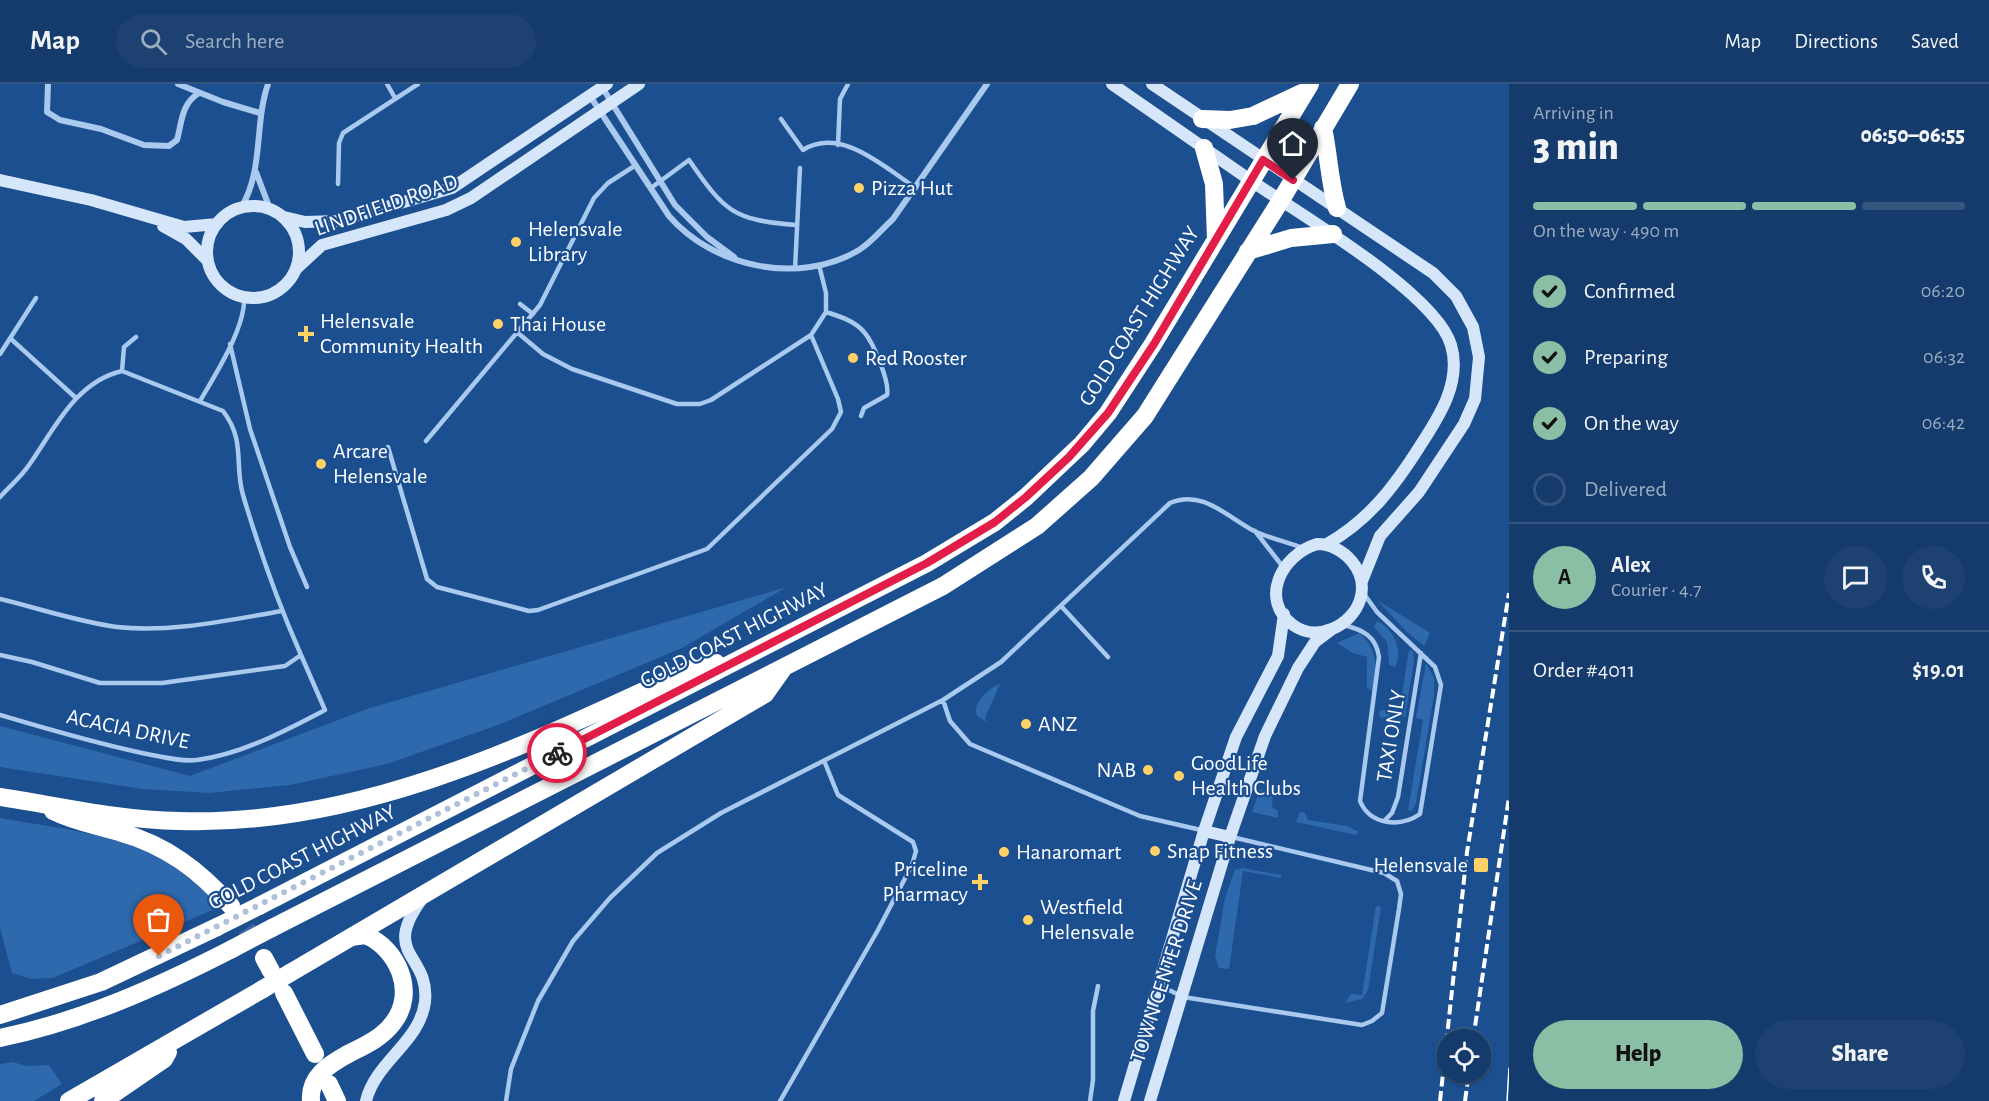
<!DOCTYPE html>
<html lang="en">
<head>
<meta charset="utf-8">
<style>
  :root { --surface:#143b6b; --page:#1d4271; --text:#f1f3f6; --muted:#9dadc1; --line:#33557e; --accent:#8abfa5 }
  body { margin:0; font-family:"Alegreya Sans",sans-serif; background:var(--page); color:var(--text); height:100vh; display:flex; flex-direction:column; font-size:22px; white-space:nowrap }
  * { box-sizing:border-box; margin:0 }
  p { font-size:20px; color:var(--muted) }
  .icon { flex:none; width:33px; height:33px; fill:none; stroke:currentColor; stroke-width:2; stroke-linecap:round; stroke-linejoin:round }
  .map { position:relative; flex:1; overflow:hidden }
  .drawer { display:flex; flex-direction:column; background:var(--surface); width:480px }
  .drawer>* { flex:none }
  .fabs { position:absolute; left:1437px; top:945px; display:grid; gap:12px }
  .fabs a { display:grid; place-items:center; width:54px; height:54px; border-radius:50%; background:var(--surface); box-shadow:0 2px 4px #0004,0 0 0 2px var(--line); font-size:30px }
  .pin { position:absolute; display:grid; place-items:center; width:51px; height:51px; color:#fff; margin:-62px -26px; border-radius:50% 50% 50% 0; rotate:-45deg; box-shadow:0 0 6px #0007 }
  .pin .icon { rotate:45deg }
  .courier { position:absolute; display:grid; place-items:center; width:60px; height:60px; margin:-30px; border:4px solid #e11d48; border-radius:50%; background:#fff; color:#222; box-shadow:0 2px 8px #0007 }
  .summary em { font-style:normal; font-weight:800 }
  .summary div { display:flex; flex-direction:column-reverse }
  .summary { display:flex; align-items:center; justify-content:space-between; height:102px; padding:0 24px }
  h1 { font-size:39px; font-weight:800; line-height:45px }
  .bar { display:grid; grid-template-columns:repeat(4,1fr); gap:9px 6px; align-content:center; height:72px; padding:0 24px }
  .bar i { height:8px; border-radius:4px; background:var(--line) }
  .bar .on { background:var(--accent) }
  .bar p { grid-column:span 4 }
  .line { display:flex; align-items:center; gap:15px; padding:0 24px; border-top:2px solid var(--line) }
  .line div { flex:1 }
  .round { display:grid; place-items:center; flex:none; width:63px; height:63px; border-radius:32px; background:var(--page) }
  ol { padding:0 24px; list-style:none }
  li { display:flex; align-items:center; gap:18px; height:66px }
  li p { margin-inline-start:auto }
  li .icon { padding:6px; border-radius:50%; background:var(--accent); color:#111; stroke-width:4 }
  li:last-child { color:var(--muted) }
  li i { width:33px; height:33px; border:3px solid var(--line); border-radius:50% }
  .button { display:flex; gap:12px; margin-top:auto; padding:12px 24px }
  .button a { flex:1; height:69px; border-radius:36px; background:var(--accent); color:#111; font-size:24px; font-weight:800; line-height:69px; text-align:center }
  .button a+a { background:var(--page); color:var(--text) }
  header { display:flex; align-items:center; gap:36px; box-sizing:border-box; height:84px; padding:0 30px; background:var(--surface); border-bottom:2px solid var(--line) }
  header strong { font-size:28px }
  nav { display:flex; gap:33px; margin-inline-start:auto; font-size:21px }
  .search { width:420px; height:54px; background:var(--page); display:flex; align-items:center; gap:15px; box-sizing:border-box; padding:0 21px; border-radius:33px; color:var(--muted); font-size:22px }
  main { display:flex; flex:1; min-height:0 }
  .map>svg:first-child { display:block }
</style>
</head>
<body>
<header>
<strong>Map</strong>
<div class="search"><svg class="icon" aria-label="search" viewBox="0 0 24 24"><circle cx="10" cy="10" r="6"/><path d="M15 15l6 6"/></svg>Search here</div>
<nav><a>Map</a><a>Directions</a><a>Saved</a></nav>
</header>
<main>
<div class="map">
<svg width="1509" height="1017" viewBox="0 0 1509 1017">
  <rect width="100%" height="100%" fill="#1b4f8f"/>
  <path fill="#2e69ad" d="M 787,503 L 682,564 L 498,641 L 387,680 L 290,701 L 209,709 L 143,705 L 0,683 L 0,642 L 190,692 L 370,624 Z
    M 1377,516 L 1430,549 L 1424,562 L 1407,548 Z
    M 1377,537 C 1394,545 1404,567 1395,583 L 1389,581 L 1387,558 L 1374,543 Z
    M 1359,549 C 1376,561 1380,588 1372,607 L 1367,604 L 1367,573 L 1353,569 L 1337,559 Z
    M 1409,566 L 1413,567 L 1414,577 L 1405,633 L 1399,632 L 1398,629 L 1383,634 L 1379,632 L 1380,626 L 1393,626 L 1401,617 Z
    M 1426,579 L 1434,594 L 1434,611 L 1416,719 L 1412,727 L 1408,726 L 1423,636 L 1416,634 Z
    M 1000,600 L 985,634 L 987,638 L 977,632 C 972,619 988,604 1000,600 Z
    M 1260,705 L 1273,710 L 1272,723 L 1278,727 L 1278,734 L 1252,728 Z
    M 1300,728 L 1305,729 L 1308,736 L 1347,742 L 1359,748 L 1356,751 L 1296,738 Z
    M 0,734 C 49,743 106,748 152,770 C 177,782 200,804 222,822 L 53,894 L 31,895 L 12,889 L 0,844 Z
    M 1242,784 L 1281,791 L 1281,794 L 1243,787 L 1229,885 L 1219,884 L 1215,872 L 1225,814 L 1235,786 Z
    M 1376,822 L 1381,823 L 1368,906 L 1362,915 L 1345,919 L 1351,910 L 1362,911 Z
    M 13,978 L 26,982 L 49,981 L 62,1000 L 34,1017 L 0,1017 L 0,980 Z"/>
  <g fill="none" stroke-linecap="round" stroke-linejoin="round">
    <path stroke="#3d69a0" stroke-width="18" stroke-dasharray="18 9" stroke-linecap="butt" d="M 231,822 L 259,864"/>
    <path stroke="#a9c9ee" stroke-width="4.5" d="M 387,0 L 395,14
      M 781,35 L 803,66 C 841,42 885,84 916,104
      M 838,61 L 840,15 L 848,0
      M 338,100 L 339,59 L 343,49 L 418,0
      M 651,104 L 689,76 C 725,128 733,136 796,141
      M 795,185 L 800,84
      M 520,220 L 533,230
      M 826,228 C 839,232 855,237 864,248 C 873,258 890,298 887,311 L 864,324 L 861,332
      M 518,249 L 543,270 L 572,285 L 677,320 L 700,320 L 711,316 L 811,251 L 826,228 L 826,209 L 819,181
      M 11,255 L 76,314
      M 230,260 L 250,345 L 290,463 L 307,503
      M 0,270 L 36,214
      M 122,287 L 124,263 L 136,253
      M 200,317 C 215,291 246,243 244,213
      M 426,357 L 540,221 L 594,114 L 608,99 L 636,81
      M 388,363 L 427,495 L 437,503 L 529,527 L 538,526 L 707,465 L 832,345 L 841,328 L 838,315 L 811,251
      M 0,413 C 9,403 21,393 29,381 C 54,346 75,298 122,287 L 223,327 C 246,357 234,380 243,411 C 259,465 278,519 301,571 L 285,582 L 162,599 L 100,599 L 32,578 L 0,571
      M 1255,447 L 1283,483
      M 0,515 C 38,524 78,538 117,543 C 172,549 228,536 282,527
      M 1061,522 L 1108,573
      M 1344,541 C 1363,546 1376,552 1379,573 L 1360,717 C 1370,741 1400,744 1420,730 L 1441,601 L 1435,583 L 1377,528 L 1364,510
      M 943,616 L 950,637 L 970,660 L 1140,732 L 1201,746
      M 0,631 C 47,645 94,659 142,669 C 159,672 179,678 197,676 C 242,670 285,647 325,626 L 301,571
      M 1384,737 L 1392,729 L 1398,713 L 1421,569
      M 1159,901 L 1183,913 L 1362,941 L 1372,937 L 1382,929 L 1399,825 L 1401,810 L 1397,797 L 1384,789 L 1232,753
      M 506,1017 L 511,985 L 538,917 L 573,857 L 610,814 L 657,769 L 721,729 L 943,616 L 1001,578 L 1170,419 C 1202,405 1226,432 1254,447 C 1269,454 1287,458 1303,464
      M 780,1017 L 878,846 L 912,781 L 916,767 L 913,758 L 838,711 L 825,679
      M 1090,1017 L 1093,996 L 1093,927 L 1098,902"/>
    <path stroke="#a9c9ee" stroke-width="6" d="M 48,0 L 47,28 L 60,36 L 101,45 L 144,61 L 169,62 L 177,56 C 182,38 181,20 199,9
      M 178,0 L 223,18 L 260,29
      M 602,3 L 675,121 L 707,153 L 734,173
      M 590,12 L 669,132 C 713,183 799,202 859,166 C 872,158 882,145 893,135 L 987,0
      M 256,88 L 270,125
      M 241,124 C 264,86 254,41 268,0"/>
    <path stroke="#d6e6fa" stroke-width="12" d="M 1112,0 C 1158,32 1204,64 1250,96 C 1298,129 1436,209 1451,261 C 1462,298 1439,333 1420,362 C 1394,403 1369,436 1327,460
      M 1152,0 L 1433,189 L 1456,212 L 1473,243 L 1479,273 L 1475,315 L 1464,340 L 1419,408 L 1380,452 L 1362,497
      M 0,96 L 91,116 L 184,143 L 217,140
      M207 168a46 46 0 1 1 92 0a46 46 0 1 1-92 0Z
      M 284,133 L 305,138 L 338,137 L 452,104 L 607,0
      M 163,142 L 186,155 L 208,177
      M 297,184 L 322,161 L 446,126 L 471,114 L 639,0
      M 1317,460 C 1344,460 1369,488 1360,516 C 1352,541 1318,559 1293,541 C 1259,516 1281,471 1317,460 Z
      M 1204,747 L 1230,753
      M 366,1017 C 375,978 420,958 425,918 C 430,869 380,872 422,815
      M 1124,1017 L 1204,747 L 1236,653 L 1278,572 L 1284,530
      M 1150,1017 L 1230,753 L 1265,652 L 1298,584 L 1315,558 L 1331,546"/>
    <path stroke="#fff" stroke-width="18" d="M 1202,35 L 1230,36 L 1253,32 L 1306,7
      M 1323,44 C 1329,72 1329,95 1337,124
      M 1204,64 L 1214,100 L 1216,155
      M 1248,167 L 1291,154 L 1333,150
      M 0,713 C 59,722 119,736 179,737 C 361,743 531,659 691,585 L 716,579
      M 53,727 C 75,738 96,741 119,748 C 166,761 199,786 231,822
      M 259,822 L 927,479 L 995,438 L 1026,413 L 1082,360 L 1108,329 L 1153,260 L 1310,0
      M 272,844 L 943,502 L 1037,442 L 1091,394 L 1145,332 L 1281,116 L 1350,0
      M 264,874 L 271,887
      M 290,889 L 765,610 L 782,586
      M 284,909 L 315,970
      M 0,931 L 101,898 L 217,843
      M 0,954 C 82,937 158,903 232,865
      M 348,970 C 364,962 382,954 393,939 C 417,909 398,864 365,851 L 351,853
      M 329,1000 L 337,1017
      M 69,1017 L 263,905
      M 103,1017 L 164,975 L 168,968"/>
    <path stroke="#fff" stroke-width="1.5" d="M 1507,1017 L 1509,984"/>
    <path stroke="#fff" stroke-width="4" stroke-dasharray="10 4.5" stroke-linecap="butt" d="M 1473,956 L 1509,713
      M 1440,1017 L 1467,768 L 1509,509
      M 1465,1017 L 1469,988"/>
    <path stroke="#fff" stroke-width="18" d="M 217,843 L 259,822
      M 232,865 L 272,844
      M 263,905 L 290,889
      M 311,1017 C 309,993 328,981 348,970"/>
  </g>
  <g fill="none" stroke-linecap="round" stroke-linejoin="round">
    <path stroke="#afc1d8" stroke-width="6" stroke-dasharray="0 10.8" d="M 159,872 L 557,669"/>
    <path stroke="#e11d48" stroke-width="8" d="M 557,669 L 927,479 L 995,438 L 1026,413 L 1069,373 L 1108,329 L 1154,260 L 1263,76 L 1293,96"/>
  </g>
  <g fill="#ffd166" stroke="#1b4f8f" stroke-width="2">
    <circle cx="859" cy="104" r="6"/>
    <circle cx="516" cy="158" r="6"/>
    <circle cx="498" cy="240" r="6"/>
    <path d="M303 241h6v6h6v6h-6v6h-6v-6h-6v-6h6z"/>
    <circle cx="853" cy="274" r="6"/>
    <circle cx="321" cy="380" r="6"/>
    <circle cx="1026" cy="640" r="6"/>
    <circle cx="1148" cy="686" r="6"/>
    <circle cx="1179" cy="692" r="6"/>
    <circle cx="1155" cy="767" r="6"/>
    <circle cx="1004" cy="768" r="6"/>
    <rect x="1473" y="773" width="16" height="16" rx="3"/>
    <path d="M977 789h6v6h6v6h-6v6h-6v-6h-6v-6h6z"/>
    <circle cx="1028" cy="836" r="6"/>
  </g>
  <g text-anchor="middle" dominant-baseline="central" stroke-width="4.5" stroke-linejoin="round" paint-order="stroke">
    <g font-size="22" fill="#fff" stroke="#1b4f8f" text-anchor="start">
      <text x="871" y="104">Pizza Hut</text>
      <text x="528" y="145">Helensvale<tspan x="528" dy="25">Library</tspan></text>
      <text x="320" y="237">Helensvale<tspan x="320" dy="25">Community Health</tspan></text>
      <text x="510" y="240">Thai House</text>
      <text x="865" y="274">Red Rooster</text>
      <text x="333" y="367">Arcare<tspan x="333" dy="25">Helensvale</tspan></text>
      <text x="1038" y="640">ANZ</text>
      <text x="1191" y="679">GoodLife<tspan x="1191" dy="25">Health Clubs</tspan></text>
      <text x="1136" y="686" text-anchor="end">NAB</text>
      <text x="1167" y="767">Snap Fitness</text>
      <text x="1016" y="768">Hanaromart</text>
      <text x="1468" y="781" text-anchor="end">Helensvale</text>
      <text x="968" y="785" text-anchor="end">Priceline<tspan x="968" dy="25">Pharmacy</tspan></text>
      <text x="1040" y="823">Westfield<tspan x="1040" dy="25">Helensvale</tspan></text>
    </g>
    <g font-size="22" fill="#fff" stroke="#1b4f8f">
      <text transform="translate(386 121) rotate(-19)">LINDFIELD ROAD</text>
      <text transform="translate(1139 232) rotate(-58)">GOLD COAST HIGHWAY</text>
      <text transform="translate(734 551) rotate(-27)">GOLD COAST HIGHWAY</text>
      <text transform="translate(128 645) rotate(12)">ACACIA DRIVE</text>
      <text transform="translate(1391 652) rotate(-81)">TAXI ONLY</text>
      <text transform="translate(302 773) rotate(-27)">GOLD COAST HIGHWAY</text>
      <text transform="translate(1166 887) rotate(-72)">TOWN CENTER DRIVE</text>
    </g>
  </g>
</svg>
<div class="fabs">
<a><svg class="icon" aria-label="locate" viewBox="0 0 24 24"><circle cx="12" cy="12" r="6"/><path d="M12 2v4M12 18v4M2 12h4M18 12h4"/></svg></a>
</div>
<div class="pin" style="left:159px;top:872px;background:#ea580c"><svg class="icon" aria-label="bag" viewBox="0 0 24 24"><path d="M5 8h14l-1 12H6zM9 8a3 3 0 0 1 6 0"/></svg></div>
<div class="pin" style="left:1293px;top:96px;background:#1f2937"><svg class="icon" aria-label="home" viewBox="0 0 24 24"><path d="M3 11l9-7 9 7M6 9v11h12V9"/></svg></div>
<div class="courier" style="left:557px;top:669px"><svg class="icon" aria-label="bike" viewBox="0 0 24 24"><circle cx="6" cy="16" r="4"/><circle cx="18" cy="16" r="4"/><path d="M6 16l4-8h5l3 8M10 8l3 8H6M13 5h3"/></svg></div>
</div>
<section class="drawer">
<div class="summary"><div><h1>3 min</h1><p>Arriving in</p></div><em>06:50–06:55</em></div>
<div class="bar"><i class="on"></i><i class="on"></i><i class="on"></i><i></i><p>On the way · 490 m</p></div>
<ol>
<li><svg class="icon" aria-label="check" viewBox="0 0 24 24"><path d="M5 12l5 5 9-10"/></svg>Confirmed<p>06:20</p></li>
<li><svg class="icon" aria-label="check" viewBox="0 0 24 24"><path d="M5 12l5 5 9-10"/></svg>Preparing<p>06:32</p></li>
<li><svg class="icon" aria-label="check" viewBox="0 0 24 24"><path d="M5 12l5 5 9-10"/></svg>On the way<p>06:42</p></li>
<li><i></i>Delivered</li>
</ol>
<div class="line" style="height:108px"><b class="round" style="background:var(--accent);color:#111">A</b><div><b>Alex</b><p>Courier · 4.7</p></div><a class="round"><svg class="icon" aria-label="chat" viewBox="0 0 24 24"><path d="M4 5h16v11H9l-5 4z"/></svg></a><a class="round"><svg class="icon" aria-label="phone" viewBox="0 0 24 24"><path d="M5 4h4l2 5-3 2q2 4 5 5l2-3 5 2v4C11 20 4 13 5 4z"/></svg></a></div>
<div class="line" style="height:78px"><div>Order #4011</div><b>$19.01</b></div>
<div class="button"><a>Help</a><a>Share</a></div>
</section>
</main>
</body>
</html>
